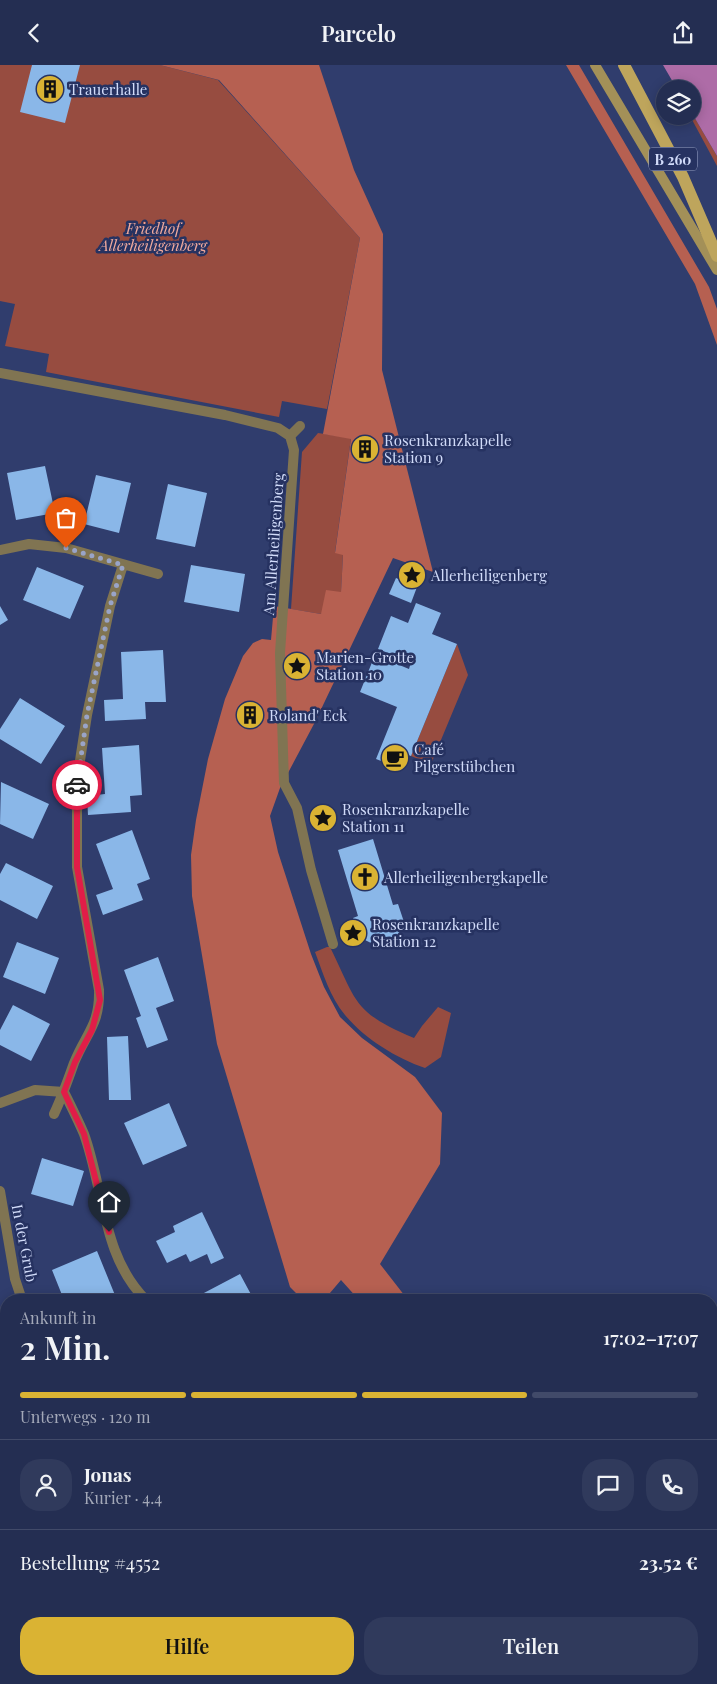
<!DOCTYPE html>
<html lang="de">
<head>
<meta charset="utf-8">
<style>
  :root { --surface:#242e52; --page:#303a5c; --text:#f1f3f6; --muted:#a3a8b8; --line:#414a69; --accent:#dab333 }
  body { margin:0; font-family:"Playfair Display",serif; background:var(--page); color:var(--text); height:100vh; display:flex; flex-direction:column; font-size:19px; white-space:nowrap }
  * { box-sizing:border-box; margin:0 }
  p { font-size:16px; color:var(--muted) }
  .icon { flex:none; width:28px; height:28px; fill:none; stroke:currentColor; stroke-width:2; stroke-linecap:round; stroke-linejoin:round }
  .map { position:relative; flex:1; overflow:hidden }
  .sheet { position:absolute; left:0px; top:1229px; width:718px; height:391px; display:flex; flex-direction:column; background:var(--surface); border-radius:20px 20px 0 0; box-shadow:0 2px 12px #0003,0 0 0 1px var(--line) }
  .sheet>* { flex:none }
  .buttons { position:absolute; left:656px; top:15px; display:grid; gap:10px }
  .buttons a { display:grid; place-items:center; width:45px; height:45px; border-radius:50%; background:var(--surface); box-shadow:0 2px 12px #0003,0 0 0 1px var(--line); font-size:25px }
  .pin { position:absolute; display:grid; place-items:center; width:42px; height:42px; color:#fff; margin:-51px -21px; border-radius:50% 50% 50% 0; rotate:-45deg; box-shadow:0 0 5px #0007 }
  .pin .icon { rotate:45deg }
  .courier { position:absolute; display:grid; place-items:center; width:50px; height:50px; margin:-25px; border:4px solid #e11d48; border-radius:50%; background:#fff; color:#222; box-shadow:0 1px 6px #0007 }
  .head em { font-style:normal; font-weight:600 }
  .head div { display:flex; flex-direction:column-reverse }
  .head { display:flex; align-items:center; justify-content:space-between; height:85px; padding:0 20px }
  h1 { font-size:32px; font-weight:600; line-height:38px }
  .bar { display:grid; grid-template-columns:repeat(4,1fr); gap:8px 5px; align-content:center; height:60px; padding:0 20px }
  .bar i { height:6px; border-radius:4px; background:var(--line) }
  .bar .current { background:var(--accent) }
  .bar p { grid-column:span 4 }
  .line { display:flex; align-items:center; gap:12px; padding:0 20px; border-top:1px solid var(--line) }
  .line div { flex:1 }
  .round { display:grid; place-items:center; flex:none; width:52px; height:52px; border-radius:20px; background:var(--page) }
  .primary-button { display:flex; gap:10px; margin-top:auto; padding:10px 20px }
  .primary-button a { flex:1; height:58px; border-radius:20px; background:var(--accent); color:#111; font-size:20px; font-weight:600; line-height:58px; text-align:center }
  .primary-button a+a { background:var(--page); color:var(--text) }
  header { display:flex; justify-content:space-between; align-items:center; height:65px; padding:0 20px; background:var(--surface); font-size:22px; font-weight:600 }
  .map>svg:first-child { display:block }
</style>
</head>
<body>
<header><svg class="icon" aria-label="back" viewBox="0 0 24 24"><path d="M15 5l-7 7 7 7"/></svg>Parcelo<svg class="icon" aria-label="share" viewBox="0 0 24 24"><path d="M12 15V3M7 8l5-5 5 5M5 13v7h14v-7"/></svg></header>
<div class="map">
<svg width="717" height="1619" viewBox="0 0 717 1619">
  <rect width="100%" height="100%" fill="#303d6d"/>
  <path fill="#974c40" d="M 0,0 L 160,0 L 218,15 L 360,173 L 327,344 L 282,336 L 279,352 L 46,307 L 49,289 L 5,281 L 15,239 L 0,236 Z
    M 693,50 L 717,91 L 717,101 L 690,51 Z
    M 318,368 L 351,373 L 335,487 L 343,489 L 341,528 L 321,549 L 291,544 L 302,387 Z
    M 457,579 L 468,610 L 431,699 L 411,691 Z
    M 327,882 L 330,882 C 358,939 353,947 414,973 L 422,961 L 438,942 L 451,948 L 441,992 L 425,1003 C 396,993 365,974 345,950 C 330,932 323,908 315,887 Z"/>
  <path fill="#b66051" d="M 160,0 L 319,0 L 354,105 L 383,169 L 382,305 L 433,507 L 393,493 L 315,657 L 280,723 L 270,751 L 278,787 L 311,889 L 324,922 L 340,952 L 362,973 L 415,1012 L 442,1048 L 440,1099 L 380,1199 L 408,1235 L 359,1235 L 341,1215 L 324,1235 L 303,1235 L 290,1222 L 217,979 L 192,831 L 191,790 L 196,755 L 208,694 L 225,634 L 243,591 L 253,578 L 262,574 L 271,575 L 274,541 L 321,549 L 326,525 L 341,527 L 343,490 L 335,488 L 351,374 L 323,369 L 360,173 L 219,15 Z
    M 566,0 L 579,0 L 709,222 L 717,244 L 717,280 L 695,219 Z
    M 6,1450 L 6,1614 L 698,1614 L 713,1619 L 0,1619 L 0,1453 Z"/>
  <path fill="#ae6ca7" d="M 663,0 L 717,0 L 717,91 L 693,50 L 692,24 L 677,24 Z"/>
  <path fill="#8ab7e8" d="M 32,0 L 80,0 L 65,58 L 20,47 Z
    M 360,379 L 370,380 L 370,389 L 360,388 Z
    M 45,401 L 55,448 L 16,455 L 7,408 Z
    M 96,410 L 131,418 L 119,468 L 84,459 Z
    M 168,419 L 207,428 L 195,482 L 156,474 Z
    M 191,500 L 245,509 L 239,547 L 184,537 Z
    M 37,502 L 84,521 L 70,554 L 23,535 Z
    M 396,513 L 417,522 L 411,538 L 389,529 Z
    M 416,538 L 441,548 L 432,569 L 457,579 L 411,691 L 405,689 L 399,703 L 376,694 L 397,642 L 360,627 L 375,590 L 409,604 L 411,597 L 378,584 L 391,551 L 408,558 Z
    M 0,541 L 8,555 L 0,560 Z
    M 163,585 L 166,637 L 145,637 L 146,654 L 105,656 L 104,635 L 123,634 L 121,587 Z
    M 20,633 L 65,661 L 41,699 L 0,674 L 0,664 Z
    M 244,642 L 258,643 L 256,658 L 243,658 Z
    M 139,680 L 142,730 L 130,731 L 131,747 L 88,750 L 87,731 L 105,729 L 102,683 Z
    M 1,717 L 49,739 L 33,774 L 0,759 Z
    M 132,765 L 150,814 L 137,819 L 143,835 L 103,850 L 96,830 L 113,824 L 96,779 Z
    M 373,774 L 393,840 L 398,839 L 406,863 L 401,864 L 395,876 L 377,881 L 365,875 L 360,877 L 353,853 L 358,851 L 338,785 Z
    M 6,798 L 53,821 L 37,854 L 0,835 L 0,809 Z
    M 17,877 L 59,893 L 45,929 L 3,912 Z
    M 158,892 L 174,936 L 156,943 L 168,975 L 147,983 L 136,953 L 141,951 L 124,905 Z
    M 13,940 L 50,959 L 31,996 L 0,980 L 0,965 Z
    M 128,971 L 131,1035 L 109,1035 L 107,972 Z
    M 169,1038 L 187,1081 L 143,1100 L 124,1058 Z
    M 42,1093 L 84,1106 L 73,1141 L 31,1129 Z
    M 202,1147 L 224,1193 L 211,1199 L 207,1189 L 190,1197 L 186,1189 L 167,1198 L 156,1176 L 175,1167 L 173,1161 Z
    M 97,1186 L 117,1235 L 64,1235 L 52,1205 Z
    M 240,1209 L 254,1235 L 205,1235 L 202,1229 Z
    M 6,1358 L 6,1411 L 1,1413 L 0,1360 Z"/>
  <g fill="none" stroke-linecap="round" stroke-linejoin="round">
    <path stroke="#807452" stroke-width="10" d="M 290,371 L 300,361"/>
    <path stroke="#807452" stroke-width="10" d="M 0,308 L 225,350 L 278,363 L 290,371 L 294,385 L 280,588 L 284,718 L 297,743 L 311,805 L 333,879
      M 0,485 L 29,479 L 66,483 L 158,509
      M 64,1027 C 71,1041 78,1055 84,1069 C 104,1124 102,1192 146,1235
      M 0,1038 L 35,1025 L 64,1027
      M 54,1049 C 62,1032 68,1015 74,998 C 86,968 100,960 99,925 L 77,802 L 77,715 L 87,650 L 110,541 L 123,500
      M 0,1126 L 15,1214 L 22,1235"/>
    <path stroke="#a39058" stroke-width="10" d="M 595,0 L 717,205"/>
    <path stroke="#bea55c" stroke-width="12" d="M 624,0 L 683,112 L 717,191"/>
  </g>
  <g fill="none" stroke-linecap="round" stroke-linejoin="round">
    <path stroke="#99a4c8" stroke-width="5" stroke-dasharray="0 9" d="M 66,483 L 123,500 L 110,541 L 87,650 L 77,720"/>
    <path stroke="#e11d48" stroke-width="6" d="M 77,720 L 77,802 L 100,935 L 92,965 L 75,997 L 64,1027 L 84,1069 L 109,1167"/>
  </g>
  <defs>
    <symbol id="building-disc" viewBox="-11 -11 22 22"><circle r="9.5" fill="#dab333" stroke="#263261"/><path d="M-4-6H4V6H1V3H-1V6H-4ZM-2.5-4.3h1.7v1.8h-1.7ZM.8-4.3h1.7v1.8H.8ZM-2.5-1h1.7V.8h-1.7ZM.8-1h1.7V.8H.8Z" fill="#111"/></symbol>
    <symbol id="sight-disc" viewBox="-11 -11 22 22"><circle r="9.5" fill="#dab333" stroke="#263261"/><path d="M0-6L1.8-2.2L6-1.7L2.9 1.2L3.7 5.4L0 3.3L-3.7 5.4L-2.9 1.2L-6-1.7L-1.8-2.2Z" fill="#111"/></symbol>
    <symbol id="cafe-disc" viewBox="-11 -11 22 22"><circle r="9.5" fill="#dab333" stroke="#263261"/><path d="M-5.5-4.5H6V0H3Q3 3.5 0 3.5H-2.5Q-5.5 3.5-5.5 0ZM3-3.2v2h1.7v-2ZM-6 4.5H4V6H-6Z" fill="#111"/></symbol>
    <symbol id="church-disc" viewBox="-11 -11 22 22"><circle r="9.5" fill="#dab333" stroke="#263261"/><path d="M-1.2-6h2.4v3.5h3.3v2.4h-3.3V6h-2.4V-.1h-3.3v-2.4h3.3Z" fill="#111"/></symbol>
  </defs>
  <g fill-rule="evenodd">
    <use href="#building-disc" x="34" y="8" width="32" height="32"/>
    <use href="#building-disc" x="349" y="368" width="32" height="32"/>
    <use href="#sight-disc" x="396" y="494" width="32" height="32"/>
    <use href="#sight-disc" x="281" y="585" width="32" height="32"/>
    <use href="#building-disc" x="234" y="634" width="32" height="32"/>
    <use href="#cafe-disc" x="379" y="677" width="32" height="32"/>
    <use href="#sight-disc" x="307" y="737" width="32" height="32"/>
    <use href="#church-disc" x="349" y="796" width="32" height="32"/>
    <use href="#sight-disc" x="337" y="852" width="32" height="32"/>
  </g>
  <g text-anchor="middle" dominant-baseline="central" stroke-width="5" stroke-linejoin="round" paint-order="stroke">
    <rect fill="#263261" stroke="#9ea8cb" stroke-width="1" x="649" y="82.5" width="48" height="23" rx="4"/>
    <g font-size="14" font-weight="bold" fill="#d1dbf9">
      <text x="673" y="94">B 260</text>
    </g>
    <g font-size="15" fill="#d1dbf9" stroke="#263261" text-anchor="start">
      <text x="69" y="24">Trauerhalle</text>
      <text x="384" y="375">Rosenkranzkapelle<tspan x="384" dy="17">Station 9</tspan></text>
      <text x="431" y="510">Allerheiligenberg</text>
      <text x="316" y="592">Marien-Grotte<tspan x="316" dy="17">Station 10</tspan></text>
      <text x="269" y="650">Roland' Eck</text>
      <text x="414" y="684">Café<tspan x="414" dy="17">Pilgerstübchen</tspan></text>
      <text x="342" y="744">Rosenkranzkapelle<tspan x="342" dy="17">Station 11</tspan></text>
      <text x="384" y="812">Allerheiligenbergkapelle</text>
      <text x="372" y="859">Rosenkranzkapelle<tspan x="372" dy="17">Station 12</tspan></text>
    </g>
    <g font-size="15" font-style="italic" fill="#f1aa9d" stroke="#263261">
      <text x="153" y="163">Friedhof<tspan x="153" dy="17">Allerheiligenberg</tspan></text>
    </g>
    <g font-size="15" fill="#d1dbf9" stroke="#263261">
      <text transform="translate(273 479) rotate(-86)">Am Allerheiligenberg</text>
      <text transform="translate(25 1178) rotate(79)">In der Grub</text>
    </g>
  </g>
</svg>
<div class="buttons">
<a><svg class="icon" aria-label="layers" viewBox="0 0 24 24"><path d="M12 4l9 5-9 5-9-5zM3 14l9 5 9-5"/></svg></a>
</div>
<div class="pin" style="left:66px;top:483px;background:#ea580c"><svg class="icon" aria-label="bag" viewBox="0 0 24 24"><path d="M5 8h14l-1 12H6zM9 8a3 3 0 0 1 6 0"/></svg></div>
<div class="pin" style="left:109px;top:1167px;background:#1f2937"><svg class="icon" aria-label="home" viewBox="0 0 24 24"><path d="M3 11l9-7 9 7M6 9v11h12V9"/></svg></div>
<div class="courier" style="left:77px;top:720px"><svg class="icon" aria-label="car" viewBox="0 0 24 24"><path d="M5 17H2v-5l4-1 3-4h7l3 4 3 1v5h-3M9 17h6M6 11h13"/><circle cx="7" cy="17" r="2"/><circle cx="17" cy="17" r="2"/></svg></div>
<section class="sheet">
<div class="head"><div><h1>2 Min.</h1><p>Ankunft in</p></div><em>17:02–17:07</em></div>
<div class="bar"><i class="current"></i><i class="current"></i><i class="current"></i><i></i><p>Unterwegs · 120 m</p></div>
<div class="line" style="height:90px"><a class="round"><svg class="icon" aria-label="person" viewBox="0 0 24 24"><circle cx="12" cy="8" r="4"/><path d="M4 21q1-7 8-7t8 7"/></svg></a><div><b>Jonas</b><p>Kurier · 4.4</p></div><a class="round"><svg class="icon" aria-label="chat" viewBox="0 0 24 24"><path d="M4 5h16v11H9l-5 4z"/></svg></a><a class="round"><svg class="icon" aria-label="phone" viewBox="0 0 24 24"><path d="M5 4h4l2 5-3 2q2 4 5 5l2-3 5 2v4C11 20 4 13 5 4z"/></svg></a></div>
<div class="line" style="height:65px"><div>Bestellung #4552</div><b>23.52 €</b></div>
<div class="primary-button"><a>Hilfe</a><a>Teilen</a></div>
</section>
</div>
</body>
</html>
